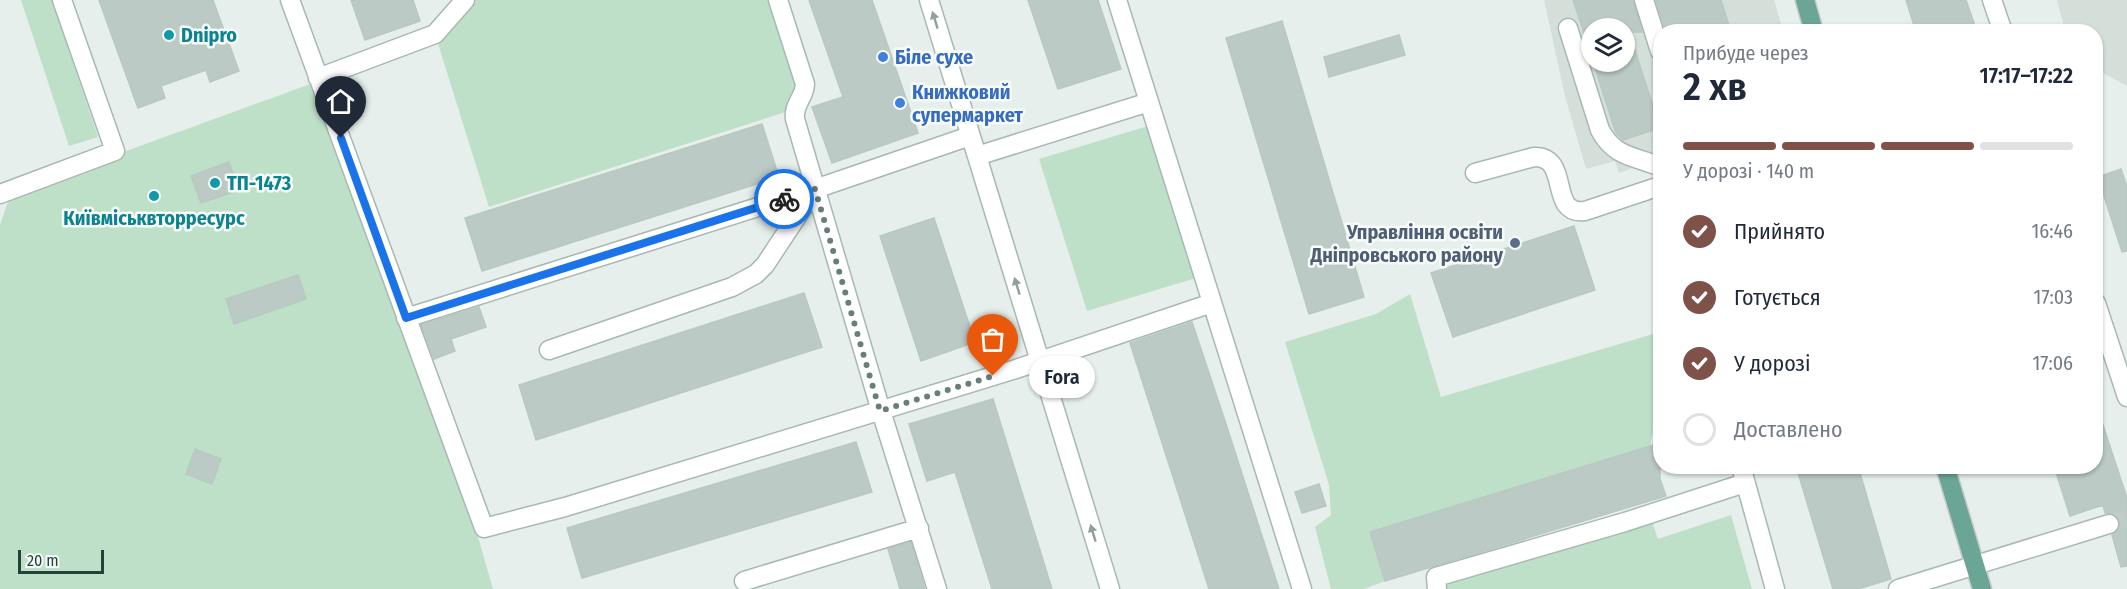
<!DOCTYPE html>
<html lang="uk">
<head>
<meta charset="utf-8">
<style>
  :root { --surface:#fff; --page:#f2f2f3; --text:#1f2937; --muted:#747a83; --line:#e0e1e3; --accent:#7f5249 }
  body { margin:0; font-family:"Fira Sans Condensed",sans-serif; background:var(--page); color:var(--text); height:100vh; display:flex; flex-direction:column; font-size:22px; white-space:nowrap }
  * { box-sizing:border-box; margin:0 }
  p { font-size:20px; color:var(--muted) }
  .icon { flex:none; width:33px; height:33px; fill:none; stroke:currentColor; stroke-width:2; stroke-linecap:round; stroke-linejoin:round }
  .map { position:relative; flex:1; overflow:hidden }
  .drawer { position:absolute; left:1653px; top:24px; width:450px; height:450px; display:flex; flex-direction:column; background:var(--surface); border-radius:24px; box-shadow:0 2px 4px #0004 }
  .drawer>* { flex:none }
  .controls { position:absolute; left:1581px; top:18px; display:grid; gap:12px }
  .controls a { display:grid; place-items:center; width:54px; height:54px; border-radius:50%; background:var(--surface); box-shadow:0 2px 4px #0004; font-size:30px }
  .scale { position:absolute; left:18px; bottom:15px; width:86px; box-sizing:border-box; padding-left:6px; border:3px solid #24423a; border-top:0; font-size:16px; line-height:21px; white-space:nowrap; color:#24423a; -webkit-text-stroke:4px #f7fbf9; paint-order:stroke }
  .pin { position:absolute; display:grid; place-items:center; width:51px; height:51px; color:#fff; margin:-62px -26px; border-radius:50% 50% 50% 0; rotate:-45deg; box-shadow:0 0 6px #0007 }
  .pin .icon { rotate:45deg }
  .courier { position:absolute; display:grid; place-items:center; width:60px; height:60px; margin:-30px; border:4px solid #1a73e8; border-radius:50%; background:#fff; color:#222; box-shadow:0 2px 8px #0007 }
  .bubble { position:absolute; height:42px; border-radius:21px; background:var(--surface); box-shadow:0 2px 4px #0004; font-size:20px; font-weight:600; line-height:42px; text-align:center }
  .overview em { font-style:normal; font-weight:600 }
  .overview div { display:flex; flex-direction:column-reverse }
  .overview { display:flex; align-items:center; justify-content:space-between; height:102px; padding:0 30px }
  h1 { font-size:39px; font-weight:600; line-height:45px }
  .bar { display:grid; grid-template-columns:repeat(4,1fr); gap:9px 6px; align-content:center; height:72px; padding:0 30px }
  .bar i { height:8px; border-radius:4px; background:var(--line) }
  .bar .current { background:var(--accent) }
  .bar p { grid-column:span 4 }
  ol { padding:0 30px; list-style:none }
  li { display:flex; align-items:center; gap:18px; height:66px }
  li p { margin-inline-start:auto }
  li .icon { padding:6px; border-radius:50%; background:var(--accent); color:#fff; stroke-width:4 }
  li:last-child { color:var(--muted) }
  li i { width:33px; height:33px; border:3px solid var(--line); border-radius:50% }
  .map>svg:first-child { display:block }
</style>
</head>
<body>
<div class="map">
<svg width="2127" height="589" viewBox="0 0 2127 589">
  <rect width="100%" height="100%" fill="#e6efeb"/>
  <path fill="#d4dfda" fill-rule="evenodd" d="M 1544,0 L 1774,0 L 1783,31 L 1660,32 L 1660,158 L 1619,173 L 1615,161 L 1586,169 L 1565,96 ZM 1592,28 L 1624,28 L 1624,62 L 1592,62 Z
    M 2057,0 L 2127,0 L 2127,86 L 2096,69 L 2096,32 L 2065,31 Z"/>
  <path fill="#bfe0c8" d="M 21,0 L 52,0 L 98,137 L 69,146 Z
    M 459,0 L 772,0 L 802,86 L 792,110 L 489,207 L 435,34 Z
    M 327,78 L 476,530 L 493,589 L 0,589 L 0,225 L 11,193 Z
    M 1148,126 L 1196,278 L 1087,311 L 1039,159 Z
    M 1410,294 L 1441,397 L 1660,332 L 1660,409 L 1657,410 L 1650,446 L 1371,532 L 1385,581 L 1364,589 L 1331,589 L 1315,527 L 1331,515 L 1329,485 L 1285,342 L 1376,314 Z
    M 1650,515 L 1658,539 L 1731,515 L 1752,589 L 1437,589 L 1436,582 Z"/>
  <path fill="#bbcac4" stroke="#b8c9c2" stroke-width="1.5" d="M 99,0 L 213,0 L 239,71 L 210,82 L 206,70 L 161,86 L 165,98 L 138,108 Z
    M 351,0 L 413,0 L 420,21 L 365,40 Z
    M 809,0 L 872,0 L 918,133 L 832,163 L 812,107 L 843,97 Z
    M 1028,0 L 1098,0 L 1121,69 L 1058,89 Z
    M 1573,0 L 1633,0 L 1642,32 L 1629,32 L 1660,128 L 1623,140 L 1616,133 L 1593,62 L 1624,62 L 1624,28 L 1592,28 L 1592,57 Z
    M 1656,0 L 1721,0 L 1731,32 L 1666,32 Z
    M 1906,0 L 1966,0 L 1977,32 L 1916,32 Z
    M 1282,21 L 1364,297 L 1309,314 L 1226,38 Z
    M 1399,35 L 1405,55 L 1329,77 L 1324,57 Z
    M 762,124 L 779,177 L 482,271 L 465,218 Z
    M 229,162 L 239,190 L 201,203 L 191,176 Z
    M 2121,169 L 2127,187 L 2127,251 L 2122,252 L 2098,177 Z
    M 934,218 L 975,342 L 921,361 L 880,236 Z
    M 1574,226 L 1595,290 L 1453,337 L 1431,273 Z
    M 298,275 L 306,299 L 234,324 L 226,299 Z
    M 804,293 L 822,347 L 536,440 L 519,385 Z
    M 479,307 L 486,327 L 451,339 L 455,351 L 434,359 L 421,325 Z
    M 1192,322 L 1227,427 L 1279,589 L 1209,589 L 1130,343 Z
    M 993,399 L 1052,589 L 992,589 L 955,472 L 927,481 L 909,424 Z
    M 2100,416 L 2127,498 L 2127,566 L 2121,567 L 2112,535 L 2117,532 L 2120,527 L 2120,521 L 2117,516 L 2112,513 L 2105,513 L 2103,505 L 2070,516 L 2054,466 L 2096,466 L 2096,417 Z
    M 856,442 L 872,492 L 582,578 L 567,528 Z
    M 1660,443 L 1660,479 L 1666,496 L 1385,581 L 1370,532 Z
    M 195,449 L 221,459 L 212,484 L 186,474 Z
    M 1796,466 L 1858,466 L 1891,579 L 1858,589 L 1833,589 Z
    M 1319,484 L 1326,506 L 1302,513 L 1295,492 Z
    M 911,542 L 925,589 L 900,589 L 888,549 Z"/>
  <g fill="none" stroke-linecap="round" stroke-linejoin="round">
    <path stroke="#bfccc8" stroke-width="18" stroke-dasharray="18 9" stroke-linecap="butt" d="M 2109,524 L 2127,518"/>
    <defs>
      <path id="minor" d="M 290,0 L 484,528 L 565,507 L 1016,369 L 1212,303
        M 778,0 L 805,84 C 805,97 793,104 795,119 L 881,411 L 937,589
        M 929,0 L 1110,589
        M 1117,0 L 1302,589
        M 1644,0 L 1660,51
        M 1992,0 L 2003,32
        M 1568,28 L 1600,130 C 1613,155 1631,156 1656,165
        M 318,78 L 435,34 L 465,0
        M 977,156 L 1149,102
        M 1475,173 L 1534,157 C 1572,156 1547,216 1585,211 L 1660,186
        M 0,194 L 115,151 L 62,0
        M 2096,303 L 2127,397
        M 406,318 L 815,189 L 970,136
        M 549,350 L 732,287 L 756,274 L 765,265 L 815,189
        M 1741,466 L 1775,589
        M 744,581 L 919,528
        M 1437,589 L 1436,577 L 1625,522 L 1745,483
        M 1898,589 L 2109,524"/>
      <path id="major" d="M 1805,0 L 1814,32
        M 1945,466 L 1982,589"/>
    </defs>
    <use href="#minor" stroke="#a8b8b2" stroke-width="21"/>
    <use href="#major" stroke="#c2cac8" stroke-width="21"/>
    <use href="#minor" stroke="#fff" stroke-width="18"/>
    <use href="#major" stroke="#6aa596" stroke-width="18"/>
  </g>
  <defs><path id="oneway-solid" d="M-6-.8H1V-3.2L6.5 0L1 3.2V.8H-6Z" transform="scale(1.5)"/></defs>
  <g fill="#92a09c">
    <use href="#oneway-solid" transform="translate(935 20) rotate(-107)"/>
    <use href="#oneway-solid" transform="translate(1017 286) rotate(-107)"/>
    <use href="#oneway-solid" transform="translate(1093 533) rotate(-107)"/>
  </g>
  <g fill="none" stroke-linecap="round" stroke-linejoin="round">
    <path stroke="#687f78" stroke-width="6" stroke-dasharray="0 10.8" d="M 784,199 L 815,189 L 880,411 L 993,376"/>
    <path stroke="#1a73e8" stroke-width="8" d="M 341,138 L 406,318 L 784,199"/>
  </g>
  <g fill="#0f9aa8" stroke="#f7fbf9" stroke-width="2">
    <circle cx="169" cy="35" r="6"/>
    <circle cx="215" cy="183" r="6"/>
    <circle cx="154" cy="196" r="6"/>
  </g>
  <g fill="#3f7fe0" stroke="#f7fbf9" stroke-width="2">
    <circle cx="883" cy="57" r="6"/>
    <circle cx="900" cy="103" r="6"/>
  </g>
  <circle fill="#5c6f8a" stroke="#f7fbf9" stroke-width="2" cx="1515" cy="243" r="6"/>
  <g text-anchor="middle" dominant-baseline="central" stroke-width="5" stroke-linejoin="round" paint-order="stroke">
    <g font-size="20" font-weight="bold" fill="#0d838f" stroke="#f7fbf9" text-anchor="start">
      <text x="181" y="35">Dnipro</text>
      <text x="227" y="183">ТП-1473</text>
      <text x="154" y="218" text-anchor="middle">Київміськвторресурс</text>
    </g>
    <g font-size="20" font-weight="bold" fill="#366cbe" stroke="#f7fbf9" text-anchor="start">
      <text x="895" y="57">Біле сухе</text>
      <text x="912" y="92">Книжковий<tspan x="912" dy="23">супермаркет</tspan></text>
    </g>
    <g font-size="20" font-weight="bold" fill="#4e5e75" stroke="#f7fbf9" text-anchor="end">
      <text x="1503" y="232">Управління освіти<tspan x="1503" dy="23">Дніпровського району</tspan></text>
    </g>
  </g>
</svg>
<div class="controls">
<a><svg class="icon" aria-label="layers" viewBox="0 0 24 24"><path d="M12 4l9 5-9 5-9-5zM3 14l9 5 9-5"/></svg></a>
</div>
<div class="scale">20 m</div>
<div class="pin" style="left:993px;top:376px;background:#ea580c"><svg class="icon" aria-label="bag" viewBox="0 0 24 24"><path d="M5 8h14l-1 12H6zM9 8a3 3 0 0 1 6 0"/></svg></div>
<div class="pin" style="left:341px;top:138px;background:#1f2937"><svg class="icon" aria-label="home" viewBox="0 0 24 24"><path d="M3 11l9-7 9 7M6 9v11h12V9"/></svg></div>
<div class="courier" style="left:784px;top:199px"><svg class="icon" aria-label="bike" viewBox="0 0 24 24"><circle cx="6" cy="16" r="4"/><circle cx="18" cy="16" r="4"/><path d="M6 16l4-8h5l3 8M10 8l3 8H6M13 5h3"/></svg></div>
<div class="bubble" style="left:1029px;top:356px;width:66px">Fora</div>
<section class="drawer">
<div class="overview"><div><h1>2 хв</h1><p>Прибуде через</p></div><em>17:17–17:22</em></div>
<div class="bar"><i class="current"></i><i class="current"></i><i class="current"></i><i></i><p>У дорозі · 140 m</p></div>
<ol>
<li><svg class="icon" aria-label="check" viewBox="0 0 24 24"><path d="M5 12l5 5 9-10"/></svg>Прийнято<p>16:46</p></li>
<li><svg class="icon" aria-label="check" viewBox="0 0 24 24"><path d="M5 12l5 5 9-10"/></svg>Готується<p>17:03</p></li>
<li><svg class="icon" aria-label="check" viewBox="0 0 24 24"><path d="M5 12l5 5 9-10"/></svg>У дорозі<p>17:06</p></li>
<li><i></i>Доставлено</li>
</ol>
</section>
</div>
</body>
</html>
